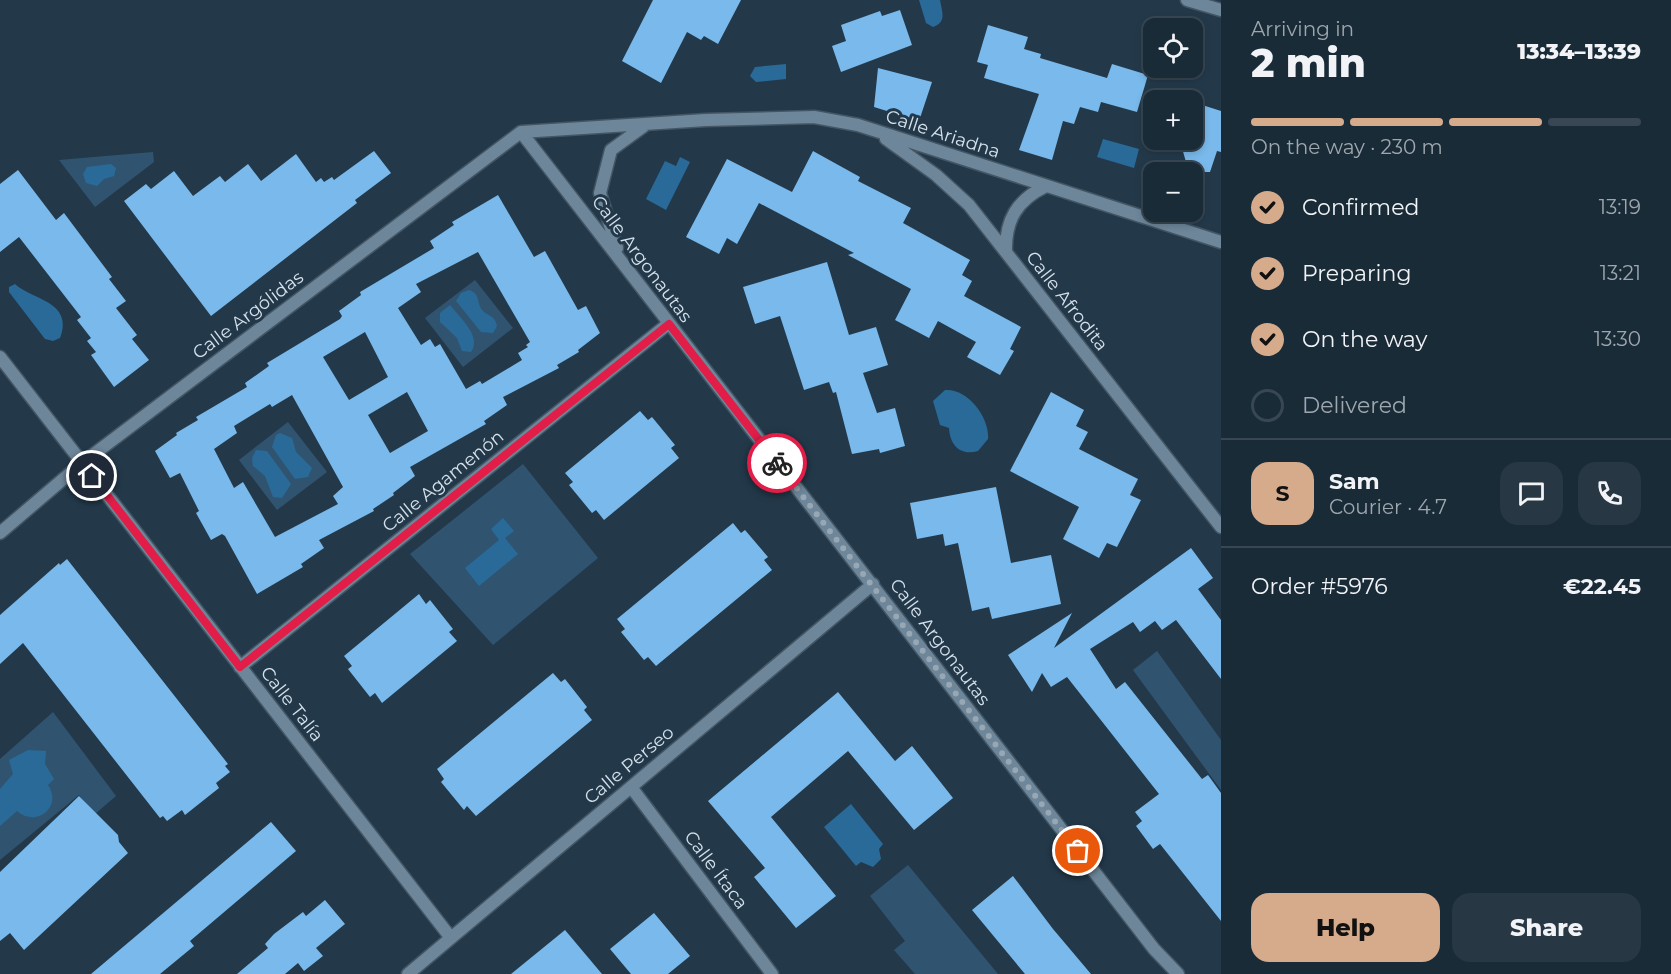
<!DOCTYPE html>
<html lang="en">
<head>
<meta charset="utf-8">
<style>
  :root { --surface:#1a2b38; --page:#273743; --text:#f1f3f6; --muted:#9fa7ae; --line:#384753; --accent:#d6ab8b }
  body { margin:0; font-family:Montserrat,sans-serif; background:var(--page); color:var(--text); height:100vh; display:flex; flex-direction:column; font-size:22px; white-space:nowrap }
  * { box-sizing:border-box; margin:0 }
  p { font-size:20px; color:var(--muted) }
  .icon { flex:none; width:33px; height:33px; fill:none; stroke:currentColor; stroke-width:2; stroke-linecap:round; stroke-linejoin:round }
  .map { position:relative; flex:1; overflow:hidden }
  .drawer { display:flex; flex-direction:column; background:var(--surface); width:450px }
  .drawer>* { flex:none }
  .fabs { position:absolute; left:1143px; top:18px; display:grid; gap:12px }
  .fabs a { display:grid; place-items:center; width:60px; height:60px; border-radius:12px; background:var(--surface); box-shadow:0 3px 9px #0003,0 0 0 2px var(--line); font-size:30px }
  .pin { position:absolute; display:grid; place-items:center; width:51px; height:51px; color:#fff; margin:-26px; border:3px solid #fff; border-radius:50%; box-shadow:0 2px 6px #0007 }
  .courier { position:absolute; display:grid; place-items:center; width:60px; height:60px; margin:-30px; border:4px solid #e11d48; border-radius:50%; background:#fff; color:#222; box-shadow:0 2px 8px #0007 }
  .overview em { font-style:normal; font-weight:800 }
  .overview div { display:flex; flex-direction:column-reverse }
  .overview { display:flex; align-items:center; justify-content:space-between; height:102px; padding:0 30px }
  h1 { font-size:39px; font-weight:800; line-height:45px }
  .bar { display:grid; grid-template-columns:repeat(4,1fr); gap:9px 6px; align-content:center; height:72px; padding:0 30px }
  .bar i { height:8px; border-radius:4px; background:var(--line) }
  .bar .active { background:var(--accent) }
  .bar p { grid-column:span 4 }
  .line { display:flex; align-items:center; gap:15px; padding:0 30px; border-top:2px solid var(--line) }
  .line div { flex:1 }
  .round { display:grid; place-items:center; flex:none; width:63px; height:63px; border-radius:18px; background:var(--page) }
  ol { padding:0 30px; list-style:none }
  li { display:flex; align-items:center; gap:18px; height:66px }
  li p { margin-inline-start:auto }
  li .icon { padding:6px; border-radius:50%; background:var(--accent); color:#111; stroke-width:4 }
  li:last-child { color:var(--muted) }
  li i { width:33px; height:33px; border:3px solid var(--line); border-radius:50% }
  .primary-button { display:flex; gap:12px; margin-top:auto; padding:12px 30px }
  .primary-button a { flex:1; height:69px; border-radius:18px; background:var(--accent); color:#111; font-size:24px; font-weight:800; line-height:69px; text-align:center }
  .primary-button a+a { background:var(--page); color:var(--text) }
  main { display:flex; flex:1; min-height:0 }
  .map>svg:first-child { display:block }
</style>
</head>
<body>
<main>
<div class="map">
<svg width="1221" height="974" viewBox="0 0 1221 974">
  <rect width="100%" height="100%" fill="#23394a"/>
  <path fill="#305470" d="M 153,152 L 154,162 L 95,207 L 59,160 Z
    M 475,280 L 513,328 L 463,367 L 425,318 Z
    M 288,422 L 327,472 L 277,510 L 239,460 Z
    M 523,464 L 598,558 L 493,645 L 410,554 Z
    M 1157,651 L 1221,740 L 1221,790 L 1133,670 Z
    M 53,712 L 116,796 L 95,814 L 79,795 L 0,860 L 0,759 Z
    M 908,865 L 998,974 L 915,974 L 894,950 L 905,941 L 870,896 Z"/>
  <path fill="#296a98" d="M 919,0 L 940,0 C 942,12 947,22 933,27 L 926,23 Z
    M 786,64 L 786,79 L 756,82 L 750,76 L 755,67 Z
    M 1103,139 L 1139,149 L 1134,168 L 1097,157 Z
    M 680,157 L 690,162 L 666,210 L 646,199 L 665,161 L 676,166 Z
    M 111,164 L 116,168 L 114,176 L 104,179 L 97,186 L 86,183 L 83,174 L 87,167 Z
    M 15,284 C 32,300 74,301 60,338 L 53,341 L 45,339 L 9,292 L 9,287 Z
    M 469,290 C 481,294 476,303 483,311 C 490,317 495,316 497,326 L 493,333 L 481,332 L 456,301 L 461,293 Z
    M 450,305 C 460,318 482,336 471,352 L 462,351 L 457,338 L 440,322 L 440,313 Z
    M 945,390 C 968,388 990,418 988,439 L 978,451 C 961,456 950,446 949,428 L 940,425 L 933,401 Z
    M 280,433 L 292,438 L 296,452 L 312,468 L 308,477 L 295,479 L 272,447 L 276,435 Z
    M 256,450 L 267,451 L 291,484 L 282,498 L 273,497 L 265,476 L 253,466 L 252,458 Z
    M 503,518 L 514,531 L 505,538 L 518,554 L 479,586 L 465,568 L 499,540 L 491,529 Z
    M 28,750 L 46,751 L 45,764 L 54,779 L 48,785 C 63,807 36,828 17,811 L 0,826 L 0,789 L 13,774 L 9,760 Z
    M 851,804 L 883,844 L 879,849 L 881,859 L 873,867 L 861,862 L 856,866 L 824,827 Z"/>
  <path fill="#79b9eb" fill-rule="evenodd" d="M 653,0 L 741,0 L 718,44 L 704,36 L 701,40 L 687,32 L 661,83 L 622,61 Z
    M 900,10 L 912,45 L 841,72 L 832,46 L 846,41 L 841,25 L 880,11 L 882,16 Z
    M 988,25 L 1028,37 L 1024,49 L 1041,54 L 1040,58 L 1107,78 L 1112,64 L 1148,75 L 1137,112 L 1101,102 L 1098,112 L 1080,107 L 1074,124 L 1063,121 L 1052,160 L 1019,150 L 1039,94 L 984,78 L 988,65 L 977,62 Z
    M 878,68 L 932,82 L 919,121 L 874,107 Z
    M 1196,103 L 1221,111 L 1221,152 L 1217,151 L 1210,172 L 1183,172 L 1186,162 L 1182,148 L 1185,140 L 1192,140 L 1192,115 Z
    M 374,151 L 391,173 L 355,200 L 357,203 L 211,316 L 124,201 L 146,184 L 151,189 L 174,171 L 193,196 L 220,176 L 225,182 L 248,164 L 261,181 L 296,154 L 316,182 L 321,178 L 324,182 L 332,177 L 334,180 Z
    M 813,151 L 860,177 L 858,181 L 911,208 L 903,223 L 970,260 L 962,275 L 972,281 L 964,296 L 1021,327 L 1010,349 L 1014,351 L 1000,375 L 967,357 L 976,342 L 938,321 L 929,338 L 895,320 L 911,289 L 848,255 L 854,253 L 759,203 L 737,244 L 727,238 L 719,254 L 686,237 L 727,159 L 792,192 Z
    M 18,170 L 56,220 L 64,213 L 112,277 L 109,279 L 126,301 L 116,308 L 137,335 L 132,339 L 149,360 L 114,387 L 91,355 L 96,352 L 87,341 L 91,338 L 77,320 L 81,317 L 19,237 L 0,252 L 0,184 Z
    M 498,195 L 534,257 L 545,251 L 578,310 L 586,306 L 600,333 L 578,350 L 579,352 L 557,365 L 559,368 L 503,397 L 507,405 L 484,421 L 486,424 L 410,467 L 415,476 L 393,493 L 394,495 L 373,509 L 374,511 L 319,540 L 324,548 L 301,564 L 303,567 L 257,594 L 225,536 L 222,534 L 211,540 L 196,513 L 199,511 L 180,473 L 170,478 L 155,451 L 177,435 L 176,433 L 198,420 L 196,417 L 247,387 L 245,383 L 269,366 L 267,363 L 340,319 L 342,316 L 339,311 L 361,295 L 360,292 L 434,248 L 430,241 L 454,225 L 452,222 ZM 478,252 L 530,342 L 526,345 L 528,347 L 518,353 L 522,360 L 482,384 L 480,381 L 466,389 L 440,344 L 435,347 L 430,339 L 421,345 L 398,308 L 421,292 L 416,284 ZM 365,332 L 388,377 L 349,400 L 323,357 ZM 407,392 L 428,431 L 390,453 L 368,415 ZM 292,395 L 343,487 L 333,496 L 338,504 L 275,537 L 243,482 L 234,488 L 214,449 L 237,433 L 234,426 L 270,404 L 272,407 Z
    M 827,262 L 849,335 L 876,327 L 888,365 L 863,373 L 877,413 L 895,408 L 905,446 L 880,453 L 879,449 L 852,454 L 836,392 L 833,393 L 829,382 L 804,390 L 780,316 L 755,324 L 743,287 Z
    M 1051,392 L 1084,410 L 1076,426 L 1088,432 L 1079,449 L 1138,479 L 1130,495 L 1141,500 L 1117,547 L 1107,543 L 1099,558 L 1063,539 L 1079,507 L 1010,471 Z
    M 640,411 L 648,420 L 652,417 L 675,445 L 671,448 L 679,458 L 604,520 L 596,510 L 592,513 L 569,485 L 573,482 L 565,473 Z
    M 996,487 L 1011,563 L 1051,555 L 1061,604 L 992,619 L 989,607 L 972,611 L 958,543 L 945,546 L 943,534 L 917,539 L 910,503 Z
    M 733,523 L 741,533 L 745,530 L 768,557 L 764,560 L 772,570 L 656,666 L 648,657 L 644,660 L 621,632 L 625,629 L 617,619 Z
    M 1191,548 L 1213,578 L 1198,589 L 1221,620 L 1221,679 L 1176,620 L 1162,630 L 1155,621 L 1140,632 L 1133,622 L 1090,649 L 1116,689 L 1125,682 L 1202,779 L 1208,775 L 1221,793 L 1221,921 L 1160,844 L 1153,849 L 1136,826 L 1142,821 L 1135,812 L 1159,794 L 1067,677 L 1051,687 L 1042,673 L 1032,692 L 1008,655 L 1072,613 L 1054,648 Z
    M 67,559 L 228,764 L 225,766 L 230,772 L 216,783 L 219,788 L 185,815 L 182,810 L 167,821 L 163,816 L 160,818 L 23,643 L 0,664 L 0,615 L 59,563 L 60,565 Z
    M 419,594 L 426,604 L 430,600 L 453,629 L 449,632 L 457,641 L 382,703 L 375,693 L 370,697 L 348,669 L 352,666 L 344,656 Z
    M 553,673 L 561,682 L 565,679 L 587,707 L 584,710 L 592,720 L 476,816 L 467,806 L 464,810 L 441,782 L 444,779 L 437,769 Z
    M 838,692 L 895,761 L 912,746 L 953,798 L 914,830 L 848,751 L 771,817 L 836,896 L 796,928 L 754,877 L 765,868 L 708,801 Z
    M 79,796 L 118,835 L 119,842 L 128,853 L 24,950 L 10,933 L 0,941 L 0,872 Z
    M 271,822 L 296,851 L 190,941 L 194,946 L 160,974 L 91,974 Z
    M 1013,876 L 1053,929 L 1091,974 L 1025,974 L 972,910 Z
    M 325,900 L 345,924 L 316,948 L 323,956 L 304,971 L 298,963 L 285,974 L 237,974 L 268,948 L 265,944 L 274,934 L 303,912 L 306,916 Z
    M 654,913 L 690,956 L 668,974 L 631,974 L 610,949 Z
    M 565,930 L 602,974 L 511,974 Z"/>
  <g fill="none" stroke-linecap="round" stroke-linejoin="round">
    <defs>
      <path id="minor" d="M 1187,0 L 1221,10
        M 521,132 L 1055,821 L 1154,949 L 1178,974
        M 521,132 L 706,120 L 814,117 L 858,125 L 1221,242
        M 886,139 L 936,175 L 969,205 L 1221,527
        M 617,248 L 600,193 L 611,150 L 644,126
        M 1006,252 C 1005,220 1017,200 1046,186
        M 0,357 L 451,938
        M 0,533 L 82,463 L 521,132
        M 240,667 L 668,324
        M 631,787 L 772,974
        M 408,974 L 873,584"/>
    </defs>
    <use href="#minor" stroke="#435665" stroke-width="15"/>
    <use href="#minor" stroke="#6d8699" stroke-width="12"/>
  </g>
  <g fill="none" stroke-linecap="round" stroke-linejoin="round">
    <path stroke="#97a7b4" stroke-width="6" stroke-dasharray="0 10.8" d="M 777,463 L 1078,851"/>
    <path stroke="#e11d48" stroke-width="8" d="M 92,476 L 240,667 L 669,324 L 777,463"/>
  </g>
  <g text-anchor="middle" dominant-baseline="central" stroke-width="6" stroke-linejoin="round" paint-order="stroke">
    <g font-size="18" fill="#d5e2ed" stroke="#23394a">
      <text transform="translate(943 134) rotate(18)">Calle Ariadna</text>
      <text transform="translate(642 259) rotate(53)">Calle Argonautas</text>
      <text transform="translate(1067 301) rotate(52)">Calle Afrodita</text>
      <text transform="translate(248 315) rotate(-37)">Calle Argólidas</text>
      <text transform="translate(443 481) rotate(-39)">Calle Agamenón</text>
      <text transform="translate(940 642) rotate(53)">Calle Argonautas</text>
      <text transform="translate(292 704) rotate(52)">Calle Talía</text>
      <text transform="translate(629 765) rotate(-40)">Calle Perseo</text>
      <text transform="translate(716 870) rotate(53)">Calle Ítaca</text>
    </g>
  </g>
</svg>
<div class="fabs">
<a><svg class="icon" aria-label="locate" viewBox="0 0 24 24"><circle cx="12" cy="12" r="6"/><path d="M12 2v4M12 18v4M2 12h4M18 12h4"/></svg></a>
<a>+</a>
<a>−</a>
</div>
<div class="pin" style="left:1078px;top:851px;background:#ea580c"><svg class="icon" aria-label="bag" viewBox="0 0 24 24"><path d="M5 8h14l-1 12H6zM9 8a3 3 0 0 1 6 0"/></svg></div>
<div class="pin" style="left:92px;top:476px;background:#1f2937"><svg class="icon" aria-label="home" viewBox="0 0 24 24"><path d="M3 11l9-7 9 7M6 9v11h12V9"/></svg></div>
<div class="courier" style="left:777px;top:463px"><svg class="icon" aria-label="bike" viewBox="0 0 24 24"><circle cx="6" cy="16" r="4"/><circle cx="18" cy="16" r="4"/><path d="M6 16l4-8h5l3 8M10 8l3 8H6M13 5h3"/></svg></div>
</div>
<section class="drawer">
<div class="overview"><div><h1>2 min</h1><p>Arriving in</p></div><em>13:34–13:39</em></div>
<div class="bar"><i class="active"></i><i class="active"></i><i class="active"></i><i></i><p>On the way · 230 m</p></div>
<ol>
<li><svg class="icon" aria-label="check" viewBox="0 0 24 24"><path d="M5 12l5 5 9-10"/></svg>Confirmed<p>13:19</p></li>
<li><svg class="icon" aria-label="check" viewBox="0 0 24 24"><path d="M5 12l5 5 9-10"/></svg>Preparing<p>13:21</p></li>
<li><svg class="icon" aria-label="check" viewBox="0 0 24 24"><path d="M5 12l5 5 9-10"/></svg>On the way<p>13:30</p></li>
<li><i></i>Delivered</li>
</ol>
<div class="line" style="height:108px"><b class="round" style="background:var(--accent);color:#111">S</b><div><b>Sam</b><p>Courier · 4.7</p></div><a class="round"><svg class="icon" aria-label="chat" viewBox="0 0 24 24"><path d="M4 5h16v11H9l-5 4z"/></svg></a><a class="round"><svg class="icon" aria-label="phone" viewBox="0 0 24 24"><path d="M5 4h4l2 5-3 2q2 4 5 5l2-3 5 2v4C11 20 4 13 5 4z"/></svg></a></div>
<div class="line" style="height:78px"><div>Order #5976</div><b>€22.45</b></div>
<div class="primary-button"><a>Help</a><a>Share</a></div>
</section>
</main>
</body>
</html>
